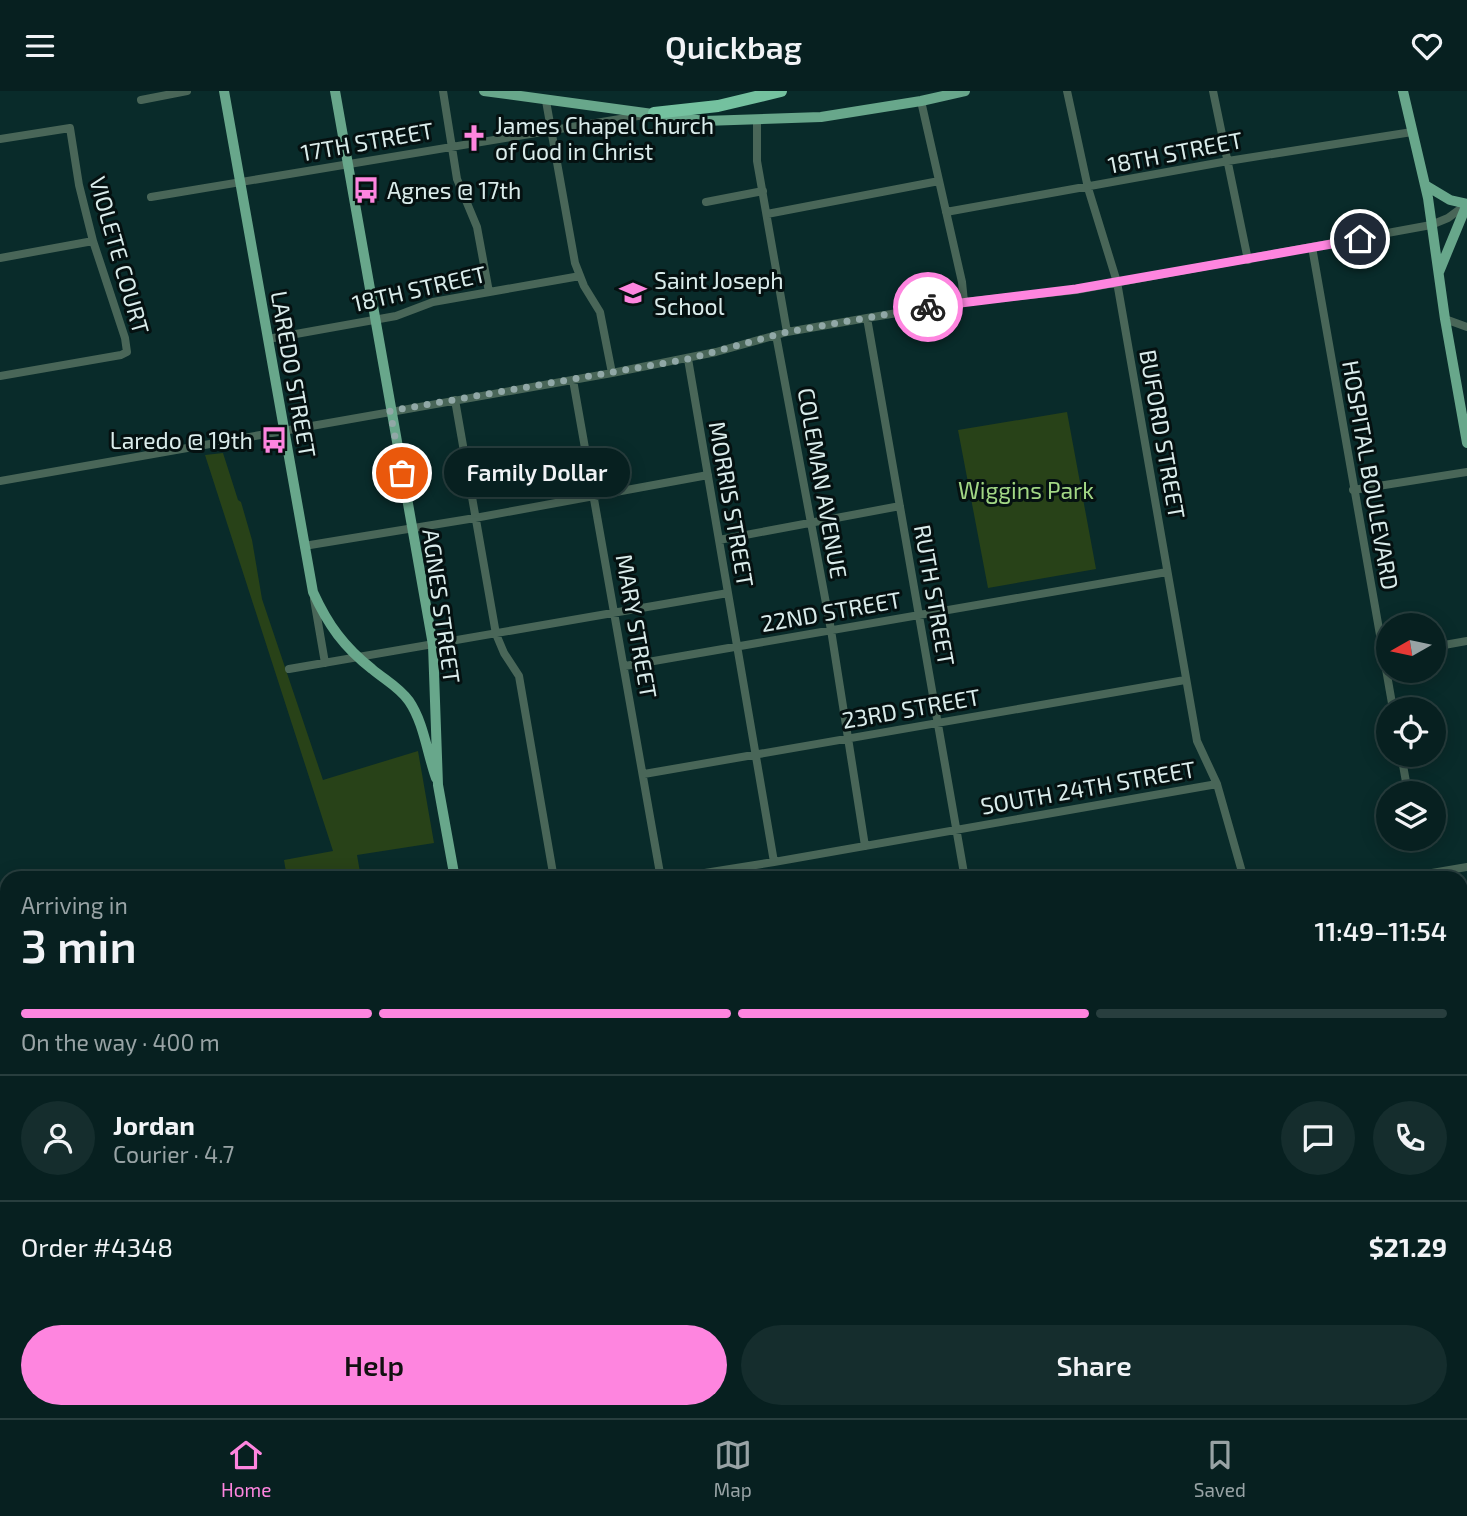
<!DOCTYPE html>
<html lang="en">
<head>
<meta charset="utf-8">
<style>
  :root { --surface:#072020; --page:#152d2d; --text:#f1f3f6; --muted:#98a3a5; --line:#283e3e; --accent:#fe85df }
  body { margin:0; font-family:"Exo 2",sans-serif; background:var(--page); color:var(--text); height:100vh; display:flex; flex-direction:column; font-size:26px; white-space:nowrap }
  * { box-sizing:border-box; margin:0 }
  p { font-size:23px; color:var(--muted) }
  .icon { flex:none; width:38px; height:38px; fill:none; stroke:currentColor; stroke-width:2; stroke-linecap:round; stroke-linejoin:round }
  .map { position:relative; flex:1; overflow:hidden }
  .drawer { position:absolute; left:0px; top:780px; width:1468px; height:548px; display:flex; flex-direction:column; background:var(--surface); border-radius:21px 21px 0 0; box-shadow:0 4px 18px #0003,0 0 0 2px var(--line) }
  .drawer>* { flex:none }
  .needle { width:46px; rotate:261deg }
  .controls { position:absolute; left:1376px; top:522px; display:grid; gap:14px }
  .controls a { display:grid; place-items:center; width:70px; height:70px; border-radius:50%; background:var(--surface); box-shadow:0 4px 18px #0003,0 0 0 2px var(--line); font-size:35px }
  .pin { position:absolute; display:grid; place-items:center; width:60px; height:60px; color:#fff; margin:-30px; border:4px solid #fff; border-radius:50%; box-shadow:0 2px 7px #0007 }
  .courier { position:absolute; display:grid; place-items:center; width:70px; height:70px; margin:-35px; border:5px solid #fe85df; border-radius:50%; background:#fff; color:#222; box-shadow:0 2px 9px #0007 }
  .bubble { position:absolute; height:49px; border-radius:24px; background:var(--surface); box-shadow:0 4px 18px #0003,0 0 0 2px var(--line); font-size:23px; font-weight:600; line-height:49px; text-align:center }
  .overview em { font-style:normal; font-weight:600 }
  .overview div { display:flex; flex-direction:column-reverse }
  .overview { display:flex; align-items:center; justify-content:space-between; height:119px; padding:0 21px }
  h1 { font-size:46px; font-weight:600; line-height:52px }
  .bar { display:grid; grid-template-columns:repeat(4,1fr); gap:10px 7px; align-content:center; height:84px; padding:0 21px }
  .bar i { height:9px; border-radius:5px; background:var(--line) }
  .bar .selected { background:var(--accent) }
  .bar p { grid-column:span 4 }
  .line { display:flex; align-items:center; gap:18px; padding:0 21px; border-top:2px solid var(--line) }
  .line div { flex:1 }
  .round { display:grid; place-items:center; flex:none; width:74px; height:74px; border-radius:37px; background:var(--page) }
  .primary-button { display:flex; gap:14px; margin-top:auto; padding:14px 21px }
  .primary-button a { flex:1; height:80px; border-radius:42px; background:var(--accent); color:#111; font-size:28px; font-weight:600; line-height:80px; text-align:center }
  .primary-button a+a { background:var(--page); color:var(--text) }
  header { display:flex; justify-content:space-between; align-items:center; height:91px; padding:0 21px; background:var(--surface); font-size:32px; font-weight:600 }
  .tab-bar { display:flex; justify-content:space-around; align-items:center; height:98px; border-top:2px solid var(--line); background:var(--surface); font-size:19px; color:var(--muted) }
  .tab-bar a { display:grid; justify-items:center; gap:4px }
  .tab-bar .selected { color:var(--accent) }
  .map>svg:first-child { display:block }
</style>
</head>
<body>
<header><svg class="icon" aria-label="menu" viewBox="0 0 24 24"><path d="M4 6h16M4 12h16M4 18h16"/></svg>Quickbag<svg class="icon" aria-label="heart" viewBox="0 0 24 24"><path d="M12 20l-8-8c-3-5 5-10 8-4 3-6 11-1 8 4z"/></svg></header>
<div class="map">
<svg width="1467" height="1327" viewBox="0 0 1467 1327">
  <rect width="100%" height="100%" fill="#092b2a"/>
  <path fill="#284218" d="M 1067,321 L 1096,478 L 988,497 L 958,339 Z
    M 223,362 L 238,409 L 241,411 L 252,449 L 262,508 L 323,689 L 418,660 L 434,752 L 357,764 L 361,787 L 287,787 L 284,769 L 333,760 L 205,364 Z
    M 7,1073 L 7,1321 L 323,1321 L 324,1327 L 0,1327 L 0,1074 Z"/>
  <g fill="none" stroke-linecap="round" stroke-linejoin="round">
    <path stroke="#496658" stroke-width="8" d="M 443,0 L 457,88 L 477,136 L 489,201
      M 1067,0 L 1088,97 L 1117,191 L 1197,650 L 1217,693
      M 1213,0 L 1248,169
      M 141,9 L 187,0
      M 546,10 L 575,172 L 584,195 L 600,221 L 612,282
      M 921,10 L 962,191 L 964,211
      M 757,30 L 757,70 L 787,241
      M 0,48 L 70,37 L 79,94 L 93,150 L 125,247 L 127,261 L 121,264 L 0,285
      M 151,106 L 644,24
      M 706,111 L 763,100
      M 946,121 L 1228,70 L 1412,41
      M 767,123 L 939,90
      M 1312,156 L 1393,618
      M 0,167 L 93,150
      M 867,227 L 965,788
      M 1445,228 L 1467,236
      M 776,244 L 831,539 L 865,755
      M 268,248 L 396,225 L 433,211 L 580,185
      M 688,268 L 774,771
      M 573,289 L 661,788
      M 455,309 L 496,543 L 504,562 L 519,585 L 554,788
      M 0,390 L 612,282 L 716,261 L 787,241 L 867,227 L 964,211 L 1076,199 L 1431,134 L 1448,127 L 1467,113
      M 1353,399 L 1467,381
      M 719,449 L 900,415
      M 304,455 L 475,427 L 708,384
      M 314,508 L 325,572
      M 1433,556 L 1467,550
      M 625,575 L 1167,481
      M 289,578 L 728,502
      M 1401,663 L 1408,702
      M 644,683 L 1185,589
      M 667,788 L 774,771 L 1217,693 L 1244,788
      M 1397,788 L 1467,776
      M 0,858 L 7,857
      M 0,931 L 7,929
      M 1461,1043 L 1467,1042
      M 1461,1118 L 1467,1117
      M 1461,1197 L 1467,1196
      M 1461,1278 L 1467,1277
      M 333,1321 L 335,1327
      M 647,1321 L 648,1327
      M 753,1321 L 754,1327
      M 852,1321 L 853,1327
      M 949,1321 L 950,1327
      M 1048,1321 L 1049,1327
      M 1252,1321 L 1254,1327
      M 1338,1321 L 1344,1327
      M 1191,1327 L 1222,1321"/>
    <path stroke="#68a78b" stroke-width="10" d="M 224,0 L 313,501 C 328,534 344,556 372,578 C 385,589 399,596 409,610 C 424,632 427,662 436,687
      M 335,0 L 433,554 L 438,694 L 455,788
      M 484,0 L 704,30 L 821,26 L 921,10 L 965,0
      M 1403,0 L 1428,107 L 1445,228 L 1467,352
      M 1425,94 L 1450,109 L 1467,113 L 1439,181
      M 1461,899 L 1467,898
      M 0,976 L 7,977
      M 540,1321 L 542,1327"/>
    <path stroke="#74c19f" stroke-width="12" d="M 654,22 L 718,15 L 781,0"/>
  </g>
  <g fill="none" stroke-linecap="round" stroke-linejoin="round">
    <path stroke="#91a8a7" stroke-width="7" stroke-dasharray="0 12.6" d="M 402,382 L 390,320 L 688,268 L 787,241 L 928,216"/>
    <path stroke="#fe85df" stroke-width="9" d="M 928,216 L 1076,198 L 1360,148"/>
  </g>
  <defs>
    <symbol id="church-bare" viewBox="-9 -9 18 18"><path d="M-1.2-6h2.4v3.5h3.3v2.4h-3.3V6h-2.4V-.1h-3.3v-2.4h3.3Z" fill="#fe85df" stroke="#051111" stroke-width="2.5" paint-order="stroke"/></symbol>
    <symbol id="bus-bare" viewBox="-9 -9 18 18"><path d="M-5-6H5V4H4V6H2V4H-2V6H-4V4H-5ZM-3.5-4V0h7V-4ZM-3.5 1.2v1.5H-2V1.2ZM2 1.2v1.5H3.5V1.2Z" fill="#fe85df" stroke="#051111" stroke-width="2.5" paint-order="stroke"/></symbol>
    <symbol id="school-bare" viewBox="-9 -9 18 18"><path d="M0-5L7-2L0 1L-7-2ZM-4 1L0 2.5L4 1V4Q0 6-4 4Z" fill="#fe85df" stroke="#051111" stroke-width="2.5" paint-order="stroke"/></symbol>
  </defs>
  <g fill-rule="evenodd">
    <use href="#church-bare" x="455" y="28" width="38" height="38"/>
    <use href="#bus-bare" x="347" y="80" width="38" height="38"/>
    <use href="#school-bare" x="614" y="183" width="38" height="38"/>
    <use href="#bus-bare" x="255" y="330" width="38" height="38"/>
  </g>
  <g text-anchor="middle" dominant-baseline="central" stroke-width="6" stroke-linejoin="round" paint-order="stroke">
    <g font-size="23" fill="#daeceb" stroke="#051111" text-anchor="start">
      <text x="495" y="34">James Chapel Church<tspan x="495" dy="26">of God in Christ</tspan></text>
      <text x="387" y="99">Agnes @ 17th</text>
      <text x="654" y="189">Saint Joseph<tspan x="654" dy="26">School</tspan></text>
      <text x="253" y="349" text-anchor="end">Laredo @ 19th</text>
    </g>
    <g font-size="23" fill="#daeceb" stroke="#051111">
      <text transform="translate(367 50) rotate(-10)">17TH STREET</text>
      <text transform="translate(1175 61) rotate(-11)">18TH STREET</text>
      <text transform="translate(120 164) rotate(74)">VIOLETE COURT</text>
      <text transform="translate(419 197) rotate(-13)">18TH STREET</text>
      <text transform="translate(294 283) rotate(80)">LAREDO STREET</text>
      <text transform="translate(1163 343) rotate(80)">BUFORD STREET</text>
      <text transform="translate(1371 384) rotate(80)">HOSPITAL BOULEVARD</text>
      <text transform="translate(823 392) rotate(80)">COLEMAN AVENUE</text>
      <text transform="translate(732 413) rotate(80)">MORRIS STREET</text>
      <text transform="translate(935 504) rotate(80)">RUTH STREET</text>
      <text transform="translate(442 515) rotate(82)">AGNES STREET</text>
      <text transform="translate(831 520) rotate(-10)">22ND STREET</text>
      <text transform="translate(637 535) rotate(80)">MARY STREET</text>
      <text transform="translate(911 617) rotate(-10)">23RD STREET</text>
      <text transform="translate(1088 696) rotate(-10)">SOUTH 24TH STREET</text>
    </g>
    <g font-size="23" fill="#a2d785" stroke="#051111">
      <text x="1026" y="399">Wiggins Park</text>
    </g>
  </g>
</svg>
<div class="controls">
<a><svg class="needle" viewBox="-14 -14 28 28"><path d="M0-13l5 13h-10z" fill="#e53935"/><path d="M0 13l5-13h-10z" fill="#98a3a5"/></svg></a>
<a><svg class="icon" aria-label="locate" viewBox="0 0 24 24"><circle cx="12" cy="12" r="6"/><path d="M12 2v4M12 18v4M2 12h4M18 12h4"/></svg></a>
<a><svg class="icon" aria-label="layers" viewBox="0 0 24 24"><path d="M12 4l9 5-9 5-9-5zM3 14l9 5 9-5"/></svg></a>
</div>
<div class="pin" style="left:402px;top:382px;background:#ea580c"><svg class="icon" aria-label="bag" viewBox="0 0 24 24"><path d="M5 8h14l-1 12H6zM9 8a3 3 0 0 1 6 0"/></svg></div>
<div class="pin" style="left:1360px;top:148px;background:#1f2937"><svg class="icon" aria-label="home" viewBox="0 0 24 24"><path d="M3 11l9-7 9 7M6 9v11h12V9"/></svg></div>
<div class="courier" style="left:928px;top:216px"><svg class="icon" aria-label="bike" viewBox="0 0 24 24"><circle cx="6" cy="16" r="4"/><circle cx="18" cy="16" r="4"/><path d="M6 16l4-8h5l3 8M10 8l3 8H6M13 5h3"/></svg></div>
<div class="bubble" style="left:444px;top:357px;width:186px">Family Dollar</div>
<section class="drawer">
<div class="overview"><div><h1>3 min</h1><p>Arriving in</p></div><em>11:49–11:54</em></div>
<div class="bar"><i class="selected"></i><i class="selected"></i><i class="selected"></i><i></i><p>On the way · 400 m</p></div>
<div class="line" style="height:126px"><a class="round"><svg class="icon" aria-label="person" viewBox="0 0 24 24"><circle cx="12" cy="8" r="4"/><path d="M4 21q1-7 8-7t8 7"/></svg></a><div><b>Jordan</b><p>Courier · 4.7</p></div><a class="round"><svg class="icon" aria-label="chat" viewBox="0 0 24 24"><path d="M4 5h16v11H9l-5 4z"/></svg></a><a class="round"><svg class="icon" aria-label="phone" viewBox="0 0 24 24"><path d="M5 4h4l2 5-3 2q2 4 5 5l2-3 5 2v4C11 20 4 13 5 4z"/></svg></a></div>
<div class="line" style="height:91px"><div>Order #4348</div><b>$21.29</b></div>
<div class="primary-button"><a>Help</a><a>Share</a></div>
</section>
</div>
<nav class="tab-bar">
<a class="selected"><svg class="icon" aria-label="home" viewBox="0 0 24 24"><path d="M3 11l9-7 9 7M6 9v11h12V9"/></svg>Home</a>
<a><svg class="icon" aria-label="map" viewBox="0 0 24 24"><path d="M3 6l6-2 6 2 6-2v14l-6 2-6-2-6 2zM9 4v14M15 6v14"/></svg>Map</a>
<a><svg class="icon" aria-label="saved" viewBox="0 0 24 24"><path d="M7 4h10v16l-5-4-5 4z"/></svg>Saved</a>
</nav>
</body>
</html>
